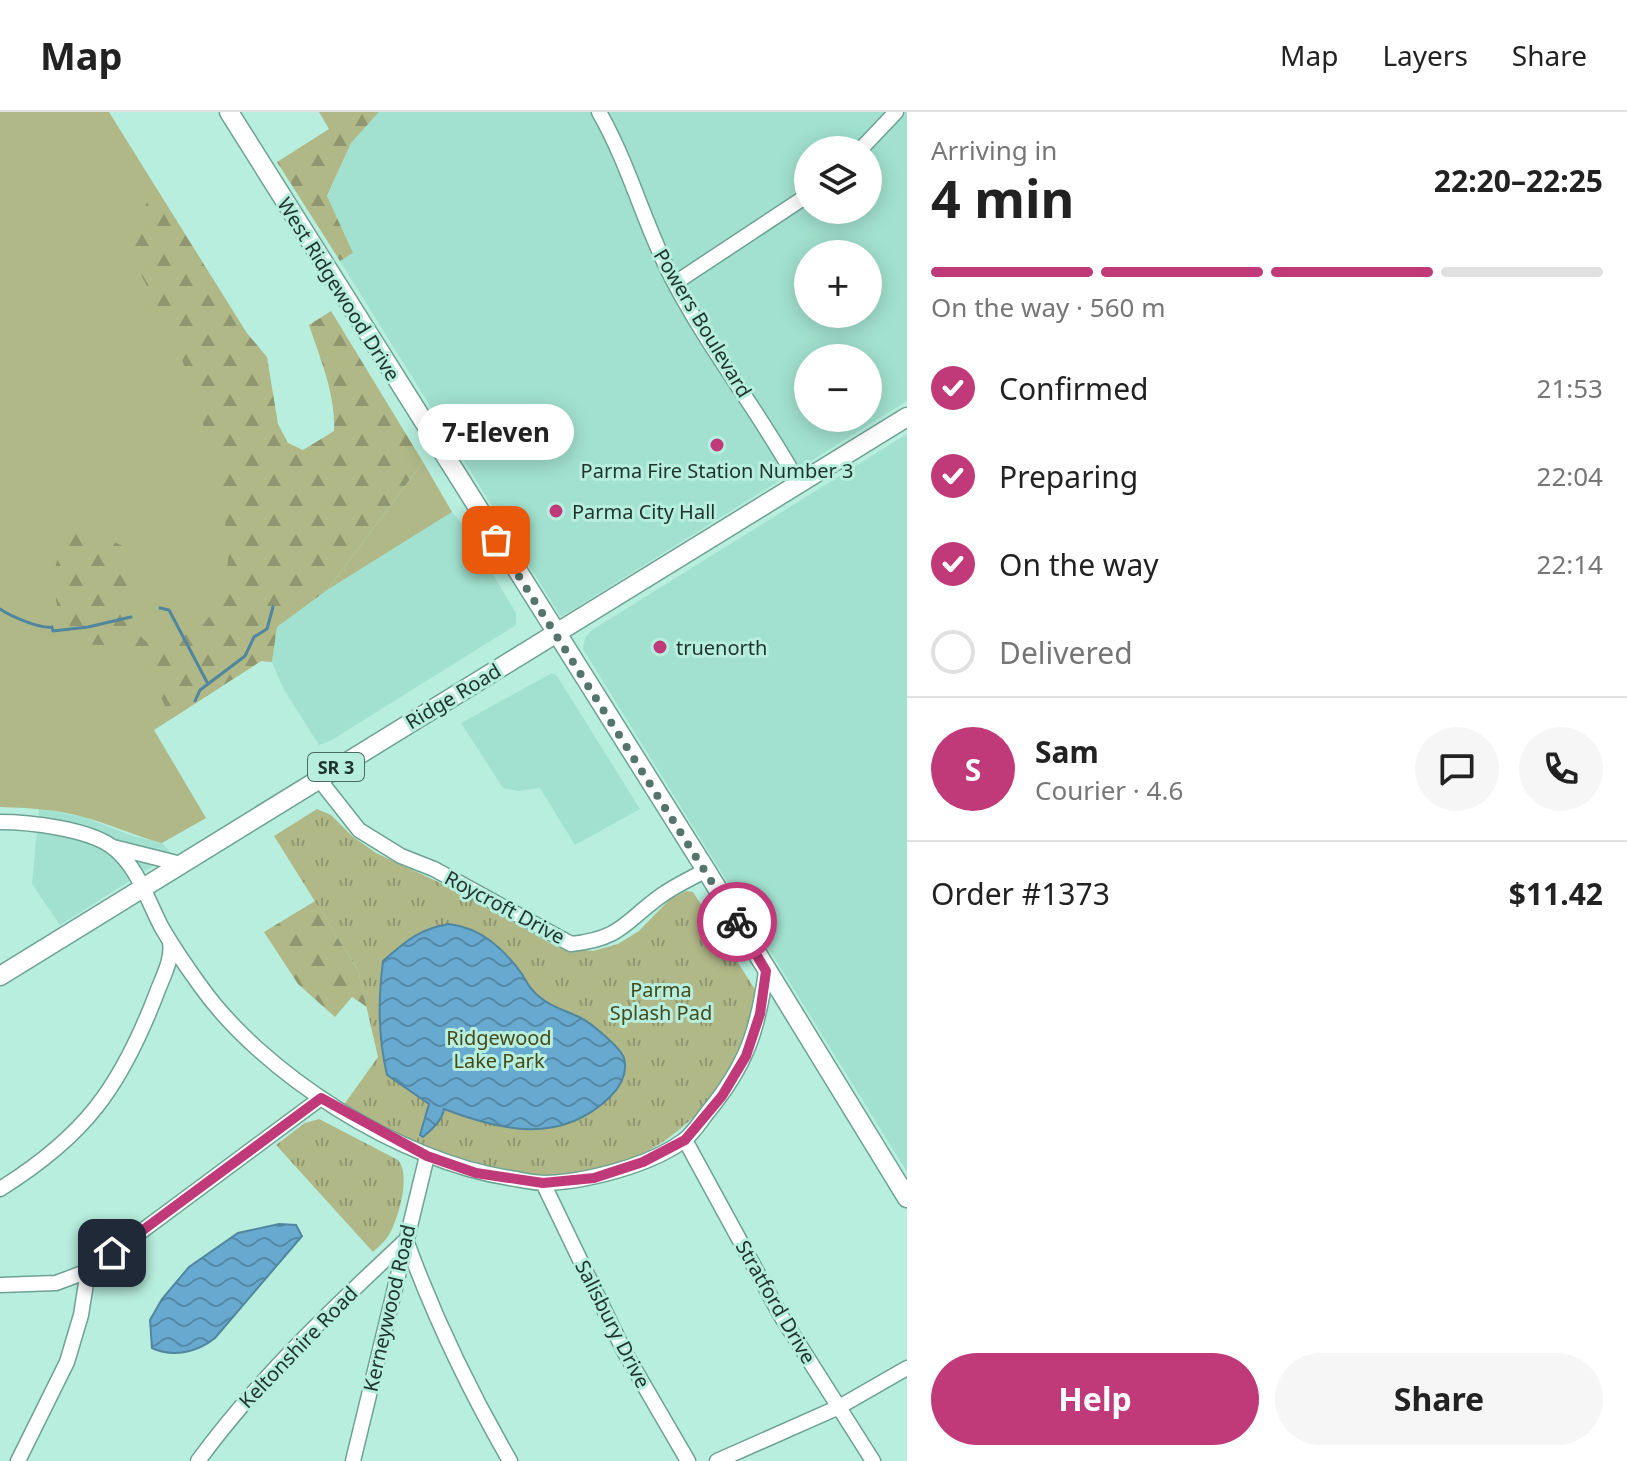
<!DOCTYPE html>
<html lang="en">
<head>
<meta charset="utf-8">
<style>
  :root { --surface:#fff; --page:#f6f6f6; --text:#222; --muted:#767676; --line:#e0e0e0; --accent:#c03979 }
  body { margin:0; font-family:"Noto Sans",sans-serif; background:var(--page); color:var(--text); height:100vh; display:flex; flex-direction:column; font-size:30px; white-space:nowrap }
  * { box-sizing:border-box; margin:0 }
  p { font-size:26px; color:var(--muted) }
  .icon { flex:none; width:44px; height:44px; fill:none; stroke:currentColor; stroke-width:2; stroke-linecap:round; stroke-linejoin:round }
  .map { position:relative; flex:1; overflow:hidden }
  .drawer { display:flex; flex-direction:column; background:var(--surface); width:720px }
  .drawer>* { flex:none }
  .fabs { position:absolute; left:794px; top:24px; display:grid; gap:16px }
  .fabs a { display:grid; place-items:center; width:88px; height:88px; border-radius:50%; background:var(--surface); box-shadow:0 4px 20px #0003; font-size:40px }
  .pin { position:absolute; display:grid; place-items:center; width:68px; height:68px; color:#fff; margin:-34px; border-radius:16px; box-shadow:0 4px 12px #0006 }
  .courier { position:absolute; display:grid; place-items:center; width:80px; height:80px; margin:-40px; border:6px solid #c03979; border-radius:50%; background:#fff; color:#222; box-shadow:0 2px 10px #0007 }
  .bubble { position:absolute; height:56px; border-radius:28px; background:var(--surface); box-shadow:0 4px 20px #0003; font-size:26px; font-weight:700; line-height:56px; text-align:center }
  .summary em { font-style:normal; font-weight:700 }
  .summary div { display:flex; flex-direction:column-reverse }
  .summary { display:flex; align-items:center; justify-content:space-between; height:136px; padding:0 24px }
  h1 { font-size:52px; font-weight:700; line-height:60px }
  .bar { display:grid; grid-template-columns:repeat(4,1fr); gap:12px 8px; align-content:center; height:96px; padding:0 24px }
  .bar i { height:10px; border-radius:6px; background:var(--line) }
  .bar .selected { background:var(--accent) }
  .bar p { grid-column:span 4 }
  .line { display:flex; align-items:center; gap:20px; padding:0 24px; border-top:2px solid var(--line) }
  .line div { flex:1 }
  .round { display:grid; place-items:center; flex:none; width:84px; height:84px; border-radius:42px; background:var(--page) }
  ol { padding:0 24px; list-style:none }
  li { display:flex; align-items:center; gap:24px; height:88px }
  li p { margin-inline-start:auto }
  li .icon { padding:8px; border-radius:50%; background:var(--accent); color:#fff; stroke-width:4 }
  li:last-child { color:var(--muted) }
  li i { width:44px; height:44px; border:4px solid var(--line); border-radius:50% }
  .cta { display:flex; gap:16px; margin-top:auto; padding:16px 24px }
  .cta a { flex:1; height:92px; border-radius:48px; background:var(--accent); color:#fff; font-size:32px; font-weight:700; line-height:92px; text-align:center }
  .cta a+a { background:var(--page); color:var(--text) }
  header { display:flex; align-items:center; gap:48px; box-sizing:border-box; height:112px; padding:0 40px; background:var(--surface); border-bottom:2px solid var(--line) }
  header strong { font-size:38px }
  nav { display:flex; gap:44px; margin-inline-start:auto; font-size:28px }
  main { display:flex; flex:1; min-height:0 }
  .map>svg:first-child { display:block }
</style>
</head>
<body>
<header>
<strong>Map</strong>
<nav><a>Map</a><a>Layers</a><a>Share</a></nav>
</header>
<main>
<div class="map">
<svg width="907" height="1349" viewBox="0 0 907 1349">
  <defs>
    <pattern id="forest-firs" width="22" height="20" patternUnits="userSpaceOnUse" patternTransform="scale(2)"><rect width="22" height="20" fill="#b0b888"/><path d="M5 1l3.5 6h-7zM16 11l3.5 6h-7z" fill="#8f9670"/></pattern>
    <pattern id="park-tufts" width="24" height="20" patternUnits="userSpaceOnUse" patternTransform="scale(2)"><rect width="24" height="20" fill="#b0b888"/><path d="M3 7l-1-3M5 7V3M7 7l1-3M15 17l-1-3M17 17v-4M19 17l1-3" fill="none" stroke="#8f9670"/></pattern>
    <pattern id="water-waves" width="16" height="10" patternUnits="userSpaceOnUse" patternTransform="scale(2)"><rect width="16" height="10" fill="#67a9cf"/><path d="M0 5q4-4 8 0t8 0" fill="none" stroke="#548aa8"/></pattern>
  </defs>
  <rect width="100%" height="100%" fill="#b7eede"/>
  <path fill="#a2e1cf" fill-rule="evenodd" d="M 379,0 L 907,0 L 907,289 L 561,505 L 340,149 L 352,141 L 327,85 L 351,31 ZM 808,38 L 868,38 L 868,98 L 808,98 ZM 808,142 L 868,142 L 868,202 L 808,202 ZM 808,246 L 868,246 L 868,306 L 808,306 Z
    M 907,322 L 907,1060 L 583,537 L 585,526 L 592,518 Z
    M 452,400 L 464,414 L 516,501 L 516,513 L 330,629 L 319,633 L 283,576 L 272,550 L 277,515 L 309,489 Z
    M 552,561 L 557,564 L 640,697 L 575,733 L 540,676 L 518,679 L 503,676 L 461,611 Z
    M 39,696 L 83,705 L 133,724 L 162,731 L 172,742 L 60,813 L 32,772 Z"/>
  <path fill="#b0b888" d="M 0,0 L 109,0 L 246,220 L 261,549 L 154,618 L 206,706 L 162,731 C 135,724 110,712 83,705 C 56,697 28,696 0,695 Z
    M 423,350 L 452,400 L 327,478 Z"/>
  <path fill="url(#forest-firs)" d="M 319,0 L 379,0 L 351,31 L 327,84 L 353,141 L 340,149 L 277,50 L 329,17 Z
    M 159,81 L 246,220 L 267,245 L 278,312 L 288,331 L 303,338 L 334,319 C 336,283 320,246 309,213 L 331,199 L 423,350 L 327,478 L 277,515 L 272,550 L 261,549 L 171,607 L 146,553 L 129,534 L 76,532 L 59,509 L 53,464 L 64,421 L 79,415 L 123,434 C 129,456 125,502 136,519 C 139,524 146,529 150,533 L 169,532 L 202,514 L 225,485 L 229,436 L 216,352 L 177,232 L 132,145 L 135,126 L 147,90 Z
    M 315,789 L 358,858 L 367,895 L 352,885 L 335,905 L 298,872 L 264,820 Z"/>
  <path fill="url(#park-tufts)" d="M 317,697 L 331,703 L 352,724 L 376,741 L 464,782 L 557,835 L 593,839 L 618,832 L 639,819 L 670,787 L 686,779 L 693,780 L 756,879 C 738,1001 634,1079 512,1062 C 498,1060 484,1055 471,1050 C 456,1046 439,1042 425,1036 C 396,1025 370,1008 343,994 L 378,945 L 358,858 L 274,724 Z
    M 319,1007 L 398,1048 C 411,1063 399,1104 390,1121 C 386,1129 379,1134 373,1140 L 276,1033 L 305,1011 Z"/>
  <path fill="url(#water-waves)" stroke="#51869f" stroke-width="2" d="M 449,812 C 481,816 503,836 522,862 C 527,871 532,880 541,886 C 551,895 567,899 579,905 C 590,910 620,935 624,946 C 628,961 620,975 610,985 C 560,1033 502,1019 444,997 C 442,1009 432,1017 423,1025 L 420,1023 L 429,992 L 387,963 C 378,924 378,889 383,849 C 404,831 420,816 449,812 Z
    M 279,1112 L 296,1113 L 302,1124 L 215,1226 C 198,1240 173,1246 152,1236 L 150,1208 L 162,1187 L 189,1155 L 238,1121 Z"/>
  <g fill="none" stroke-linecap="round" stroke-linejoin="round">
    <path stroke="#51869f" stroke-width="3" d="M 160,496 L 169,498 L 208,572 L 200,578 L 195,589
      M 0,497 C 10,504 40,517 52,515 L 53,519 L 88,515 L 131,505
      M 208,572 L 245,544 L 254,525 L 267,517 L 273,495"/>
    <defs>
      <path id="minor" d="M 599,0 C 630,54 644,113 673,168 C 710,239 761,302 799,372
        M 860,38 L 896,0
        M 675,171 L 808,83
        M 318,666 L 359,718 L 401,744 L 434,757 L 571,832 C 622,827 625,809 662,783 C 676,773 692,766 706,758
        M 0,710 C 30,710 87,717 111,734 C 137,752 148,790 162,816 C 173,835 186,854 199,872 C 262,962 401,1050 510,1066 C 522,1068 534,1071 546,1071 C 575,1070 601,1064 629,1055 C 647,1049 668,1040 683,1029 C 693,1022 700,1010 707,1001 C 746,954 758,919 766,859
        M 113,735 L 181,752
        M 685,1028 L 781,1204 L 873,1349
        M 543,1071 L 624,1239 L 688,1349
        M 0,1077 C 85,1024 120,976 156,883 C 162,866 173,848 170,830
        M 0,1173 L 56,1171 L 88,1159 L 321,986
        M 18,1349 L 67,1250 L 81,1203 L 88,1159
        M 198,1349 C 258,1267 332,1197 406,1128 C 434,1205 469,1278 510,1349
        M 353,1349 L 427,1044
        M 717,1349 L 839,1295 L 907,1256"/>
      <path id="major" d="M 229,0 L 706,758 L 907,1086
        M 0,864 L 907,305"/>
    </defs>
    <use href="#minor" stroke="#6da293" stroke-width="17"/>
    <use href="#major" stroke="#6da293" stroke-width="21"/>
    <use href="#minor" stroke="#fff" stroke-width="14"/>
    <use href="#major" stroke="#fff" stroke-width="18"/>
  </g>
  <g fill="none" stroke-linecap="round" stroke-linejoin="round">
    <path stroke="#54746c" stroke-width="8" stroke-dasharray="0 14.4" d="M 496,428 L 737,810"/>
    <path stroke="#c03979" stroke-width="10" d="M 112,1141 L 321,986 L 427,1044 L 476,1061 L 543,1071 L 594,1066 L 643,1050 L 685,1028 L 722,984 L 746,944 L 760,902 L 766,859 L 737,810"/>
  </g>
  <g fill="#c03979" stroke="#b7eede" stroke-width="3">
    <circle cx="717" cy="333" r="8"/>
    <circle cx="556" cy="399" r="8"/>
    <circle cx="660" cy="535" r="8"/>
  </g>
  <g text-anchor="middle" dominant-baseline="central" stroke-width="6" stroke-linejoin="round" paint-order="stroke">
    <rect fill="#b7eede" stroke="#4c6b63" stroke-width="2" x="308" y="641" width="56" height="28" rx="6"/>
    <g font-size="18" font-weight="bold" fill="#1e332e">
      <text x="336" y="655">SR 3</text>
    </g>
    <g font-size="20" fill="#1e332e" stroke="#b7eede">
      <text transform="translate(339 177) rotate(58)">West Ridgewood Drive</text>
      <text transform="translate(703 211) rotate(59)">Powers Boulevard</text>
      <text transform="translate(453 584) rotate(-31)">Ridge Road</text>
      <text transform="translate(505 795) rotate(28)">Roycroft Drive</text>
      <text transform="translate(776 1190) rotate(60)">Stratford Drive</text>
      <text transform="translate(389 1196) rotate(-77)">Kerneywood Road</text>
      <text transform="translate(613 1212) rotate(63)">Salisbury Drive</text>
      <text transform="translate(298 1235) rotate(-46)">Keltonshire Road</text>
    </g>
    <g font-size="20" fill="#1e332e" stroke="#b7eede" text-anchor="start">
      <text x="717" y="358" text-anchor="middle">Parma Fire Station Number 3</text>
      <text x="572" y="399">Parma City Hall</text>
      <text x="676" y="535">truenorth</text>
    </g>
    <g font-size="20" fill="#444a19" stroke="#b7eede">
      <text x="661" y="877">Parma<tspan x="661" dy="23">Splash Pad</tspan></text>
      <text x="499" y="925">Ridgewood<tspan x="499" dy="23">Lake Park</tspan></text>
    </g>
  </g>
</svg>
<div class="fabs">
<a><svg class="icon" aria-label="layers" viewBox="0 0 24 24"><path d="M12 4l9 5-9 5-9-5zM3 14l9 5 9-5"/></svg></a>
<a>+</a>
<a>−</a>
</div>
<div class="pin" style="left:496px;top:428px;background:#ea580c"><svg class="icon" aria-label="bag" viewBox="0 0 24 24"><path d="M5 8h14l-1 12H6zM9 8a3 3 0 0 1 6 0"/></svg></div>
<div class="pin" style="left:112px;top:1141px;background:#1f2937"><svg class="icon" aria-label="home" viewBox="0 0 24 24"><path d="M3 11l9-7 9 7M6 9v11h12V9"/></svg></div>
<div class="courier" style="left:737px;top:810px"><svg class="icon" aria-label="bike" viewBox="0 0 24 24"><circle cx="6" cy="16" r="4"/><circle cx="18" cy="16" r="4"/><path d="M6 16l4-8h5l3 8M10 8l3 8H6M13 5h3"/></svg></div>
<div class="bubble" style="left:418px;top:292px;width:156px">7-Eleven</div>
</div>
<section class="drawer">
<div class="summary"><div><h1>4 min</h1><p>Arriving in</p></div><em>22:20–22:25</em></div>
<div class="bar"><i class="selected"></i><i class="selected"></i><i class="selected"></i><i></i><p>On the way · 560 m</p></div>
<ol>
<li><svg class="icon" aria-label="check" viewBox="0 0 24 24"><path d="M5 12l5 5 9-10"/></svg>Confirmed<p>21:53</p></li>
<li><svg class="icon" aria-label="check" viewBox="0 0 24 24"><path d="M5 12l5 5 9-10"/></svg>Preparing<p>22:04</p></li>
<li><svg class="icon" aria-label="check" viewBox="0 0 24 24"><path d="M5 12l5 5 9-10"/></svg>On the way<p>22:14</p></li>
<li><i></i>Delivered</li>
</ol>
<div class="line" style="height:144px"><b class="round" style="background:var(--accent);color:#fff">S</b><div><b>Sam</b><p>Courier · 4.6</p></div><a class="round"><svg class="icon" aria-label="chat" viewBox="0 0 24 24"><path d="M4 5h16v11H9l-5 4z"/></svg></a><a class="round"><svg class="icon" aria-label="phone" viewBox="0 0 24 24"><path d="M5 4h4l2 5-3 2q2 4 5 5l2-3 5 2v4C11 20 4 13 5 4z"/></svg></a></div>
<div class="line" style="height:104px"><div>Order #1373</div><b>$11.42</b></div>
<div class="cta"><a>Help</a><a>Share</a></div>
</section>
</main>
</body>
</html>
